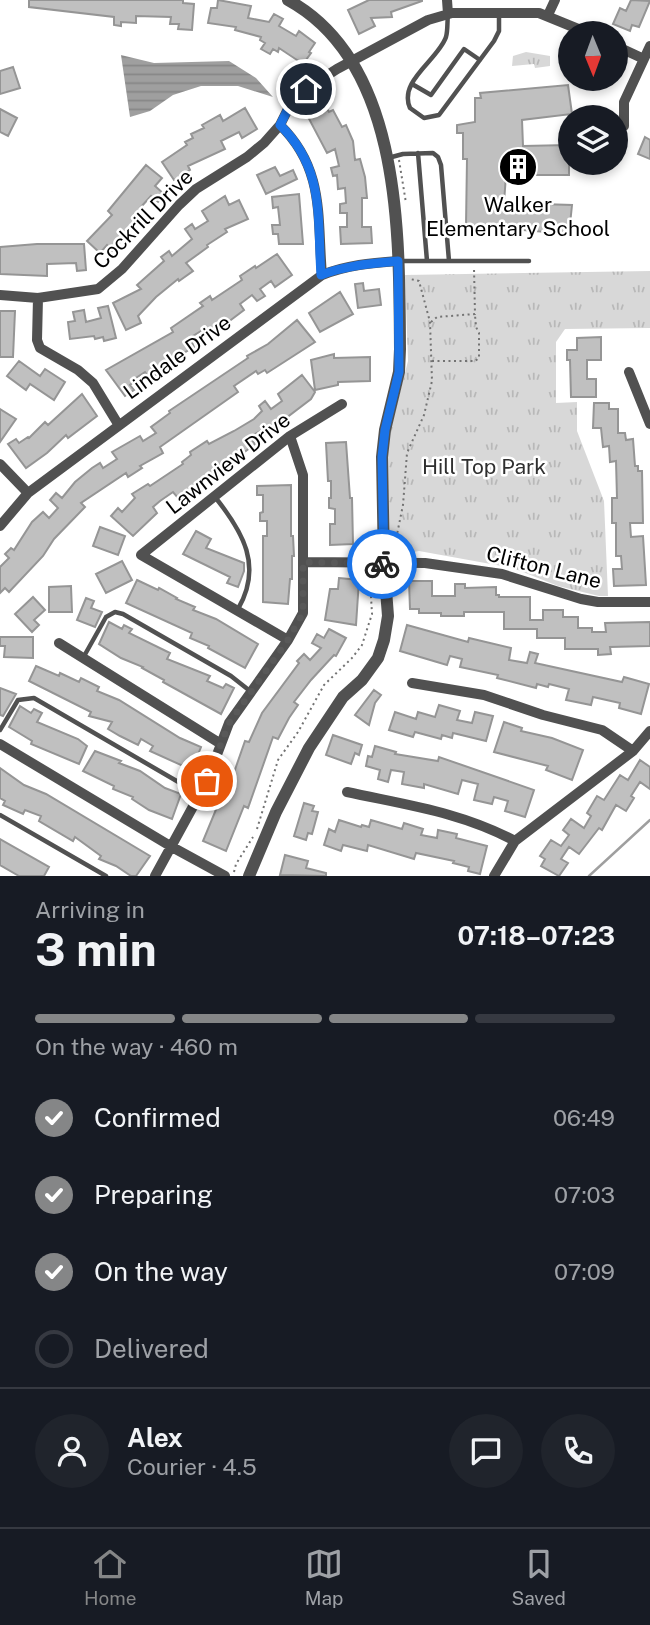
<!DOCTYPE html>
<html lang="en">
<head>
<meta charset="utf-8">
<style>
  :root { --surface:#171b24; --page:#20242c; --text:#f1f3f6; --muted:#9ea1a6; --line:#363941; --accent:#858687 }
  body { margin:0; font-family:"Public Sans",sans-serif; background:var(--page); color:var(--text); height:100vh; display:flex; flex-direction:column; font-size:26px; white-space:nowrap }
  * { box-sizing:border-box; margin:0 }
  p { font-size:23px; color:var(--muted) }
  .icon { flex:none; width:38px; height:38px; fill:none; stroke:currentColor; stroke-width:2; stroke-linecap:round; stroke-linejoin:round }
  .map { position:relative; height:876px; overflow:hidden }
  .drawer { display:flex; flex-direction:column; background:var(--surface); flex:1 }
  .drawer>* { flex:none }
  .needle { width:46px; rotate:179deg }
  .tools { position:absolute; left:558px; top:21px; display:grid; gap:14px }
  .tools a { display:grid; place-items:center; width:70px; height:70px; border-radius:50%; background:var(--surface); box-shadow:0 4px 10px #0003; font-size:35px }
  .pin { position:absolute; display:grid; place-items:center; width:60px; height:60px; color:#fff; margin:-30px; border:4px solid #fff; border-radius:50%; box-shadow:0 2px 7px #0007 }
  .courier { position:absolute; display:grid; place-items:center; width:70px; height:70px; margin:-35px; border:5px solid #1a73e8; border-radius:50%; background:#fff; color:#222; box-shadow:0 2px 9px #0007 }
  .summary em { font-style:normal; font-weight:700 }
  .summary div { display:flex; flex-direction:column-reverse }
  .summary { display:flex; align-items:center; justify-content:space-between; height:119px; padding:0 35px }
  h1 { font-size:46px; font-weight:700; line-height:52px }
  .bar { display:grid; grid-template-columns:repeat(4,1fr); gap:10px 7px; align-content:center; height:84px; padding:0 35px }
  .bar i { height:9px; border-radius:5px; background:var(--line) }
  .bar .on { background:var(--accent) }
  .bar p { grid-column:span 4 }
  .line { display:flex; align-items:center; gap:18px; padding:0 35px; border-top:2px solid var(--line) }
  .line div { flex:1 }
  .round { display:grid; place-items:center; flex:none; width:74px; height:74px; border-radius:37px; background:var(--page) }
  ol { padding:0 35px; list-style:none }
  li { display:flex; align-items:center; gap:21px; height:77px }
  li p { margin-inline-start:auto }
  li .icon { padding:7px; border-radius:50%; background:var(--accent); color:#fff; stroke-width:4 }
  li:last-child { color:var(--muted) }
  li i { width:38px; height:38px; border:4px solid var(--line); border-radius:50% }
  .tabs { display:flex; justify-content:space-around; align-items:center; height:98px; border-top:2px solid var(--line); background:var(--surface); font-size:19px; color:var(--muted) }
  .tabs a { display:grid; justify-items:center; gap:4px }
  .tabs .on { color:var(--accent) }
  .map>svg:first-child { display:block }
</style>
</head>
<body>
<div class="map">
<svg width="650" height="876" viewBox="0 0 650 876">
  <defs>
    <pattern id="park-tufts" width="24" height="20" patternUnits="userSpaceOnUse" patternTransform="scale(1.75)"><rect width="24" height="20" fill="#d8d8d8"/><path d="M3 7l-1-3M5 7V3M7 7l1-3M15 17l-1-3M17 17v-4M19 17l1-3" fill="none" stroke="#b8b8b8"/></pattern>
    <pattern id="water-rules" width="6" height="5" patternUnits="userSpaceOnUse" patternTransform="scale(1.75)"><rect width="6" height="5" fill="#9f9f9f"/><path d="M0 2.5h6" fill="none" stroke="#878787"/></pattern>
  </defs>
  <rect width="100%" height="100%" fill="#fff"/>
  <path fill="url(#park-tufts)" d="M 526,52 L 550,56 L 550,66 L 535,68 L 534,64 L 512,66 L 513,56 Z
    M 650,271 L 650,328 L 565,329 L 556,342 L 556,403 L 577,402 L 577,431 L 604,501 L 608,596 L 599,596 L 558,586 L 513,568 L 419,551 L 396,555 L 388,542 L 387,443 L 408,361 L 405,275 Z"/>
  <path fill="url(#water-rules)" d="M 121,55 L 154,63 L 229,61 L 256,78 L 273,97 L 238,86 L 201,86 L 173,95 L 150,111 L 130,117 Z"/>
  <g fill="none" stroke-linecap="round" stroke-linejoin="round">
    <path stroke="#9f9f9f" stroke-width="2.5" d="M 589,876 L 650,820"/>
  </g>
  <path fill="#c0c0c0" stroke="#959595" stroke-width="2" d="M 29,0 L 183,0 L 183,3 L 194,4 L 192,30 L 178,29 L 179,24 L 170,24 L 171,17 L 136,16 L 136,23 L 121,22 L 121,26 L 114,25 L 114,17 L 29,7 Z
    M 218,0 L 251,6 L 248,18 L 269,22 L 274,14 L 283,19 L 279,26 L 296,36 L 299,31 L 315,43 L 309,52 L 311,53 L 303,64 L 279,48 L 278,52 L 273,49 L 270,54 L 261,49 L 265,43 L 260,40 L 261,37 L 235,30 L 236,27 L 208,23 L 211,8 L 217,8 Z
    M 369,0 L 422,0 L 422,1 L 391,12 L 392,17 L 371,18 L 375,26 L 359,34 L 348,10 Z
    M 631,0 L 650,1 L 639,27 L 632,25 L 630,31 L 613,24 L 620,8 L 626,11 Z
    M 13,67 L 20,88 L 0,94 L 0,71 Z
    M 568,85 L 572,114 L 522,120 L 523,146 L 569,145 L 569,175 L 506,175 L 504,203 L 572,205 L 569,234 L 466,225 L 467,159 L 463,159 L 463,133 L 457,133 L 457,125 L 475,122 L 475,98 L 481,98 L 480,93 Z
    M 325,106 L 329,112 L 333,110 L 342,127 L 346,125 L 353,141 L 355,160 L 360,159 L 365,177 L 367,198 L 362,198 L 362,227 L 371,227 L 372,243 L 341,244 L 340,227 L 347,227 L 347,213 L 340,213 L 340,204 L 346,203 L 345,188 L 338,189 L 337,175 L 333,176 L 331,168 L 339,166 L 335,149 L 327,153 L 307,115 Z
    M 245,108 L 257,129 L 242,138 L 239,132 L 221,141 L 225,149 L 188,166 L 190,170 L 174,180 L 162,162 L 187,145 L 185,142 L 193,138 L 191,134 L 204,128 L 202,125 L 220,115 L 223,121 Z
    M 0,109 L 17,118 L 8,136 L 0,132 Z
    M 645,137 L 650,140 L 650,159 L 638,154 Z
    M 146,165 L 162,178 L 155,186 L 165,195 L 158,202 L 151,196 L 140,208 L 147,214 L 141,221 L 140,220 L 112,251 L 107,245 L 100,253 L 87,241 L 112,215 L 108,211 Z
    M 275,167 L 280,176 L 293,170 L 297,179 L 266,194 L 257,175 Z
    M 299,194 L 303,244 L 279,244 L 278,234 L 273,234 L 272,225 L 280,225 L 278,207 L 273,208 L 272,197 Z
    M 225,196 L 229,205 L 239,200 L 248,219 L 225,229 L 227,232 L 207,245 L 208,247 L 186,263 L 193,271 L 179,281 L 178,279 L 156,297 L 138,316 L 141,323 L 126,330 L 113,303 L 141,289 L 137,285 L 164,261 L 161,257 L 169,251 L 172,256 L 192,239 L 185,229 L 192,224 L 195,229 L 208,221 L 202,211 Z
    M 37,244 L 84,244 L 86,270 L 77,271 L 76,263 L 47,264 L 47,276 L 0,274 L 0,247 Z
    M 277,254 L 292,275 L 275,287 L 271,281 L 260,289 L 265,296 L 257,301 L 252,295 L 240,304 L 244,310 L 215,332 L 209,336 L 204,329 L 190,338 L 194,347 L 175,358 L 177,361 L 150,379 L 145,372 L 133,380 L 135,381 L 130,385 L 134,390 L 125,396 L 106,370 L 173,332 L 171,328 L 203,306 L 200,303 L 210,296 L 212,300 L 242,280 L 240,276 L 255,266 L 256,268 Z
    M 363,283 L 364,291 L 379,289 L 381,305 L 358,308 L 355,284 Z
    M 340,292 L 353,314 L 320,332 L 309,313 Z
    M 108,306 L 116,338 L 104,341 L 103,337 L 95,339 L 94,336 L 70,339 L 68,322 L 75,321 L 73,312 L 84,310 L 86,322 L 101,318 L 98,308 Z
    M 0,311 L 15,311 L 13,357 L 0,357 Z
    M 297,320 L 315,342 L 267,373 L 265,370 L 258,374 L 256,371 L 234,386 L 238,392 L 160,447 L 163,453 L 140,466 L 142,468 L 128,477 L 126,473 L 81,503 L 85,507 L 54,539 L 43,556 L 9,592 L 5,588 L 0,593 L 0,567 L 9,558 L 5,554 L 11,548 L 14,550 L 32,522 L 43,512 L 49,518 L 58,508 L 50,500 L 56,493 L 62,498 L 75,482 L 92,468 L 100,463 L 103,468 L 117,459 L 112,452 L 140,436 L 143,441 L 156,433 L 151,427 L 170,413 L 169,411 L 248,358 L 247,356 L 268,344 Z
    M 601,337 L 601,360 L 587,360 L 587,379 L 596,379 L 596,397 L 571,397 L 570,360 L 567,360 L 567,350 L 577,350 L 577,338 Z
    M 334,354 L 334,358 L 370,357 L 370,381 L 338,382 L 338,385 L 315,390 L 311,360 Z
    M 19,361 L 40,376 L 45,369 L 65,382 L 54,400 L 30,384 L 26,390 L 7,376 Z
    M 302,375 L 315,392 L 311,399 L 265,434 L 262,430 L 250,437 L 255,444 L 242,454 L 213,469 L 215,472 L 178,498 L 173,492 L 160,501 L 153,507 L 157,513 L 133,536 L 111,516 L 118,508 L 122,512 L 135,498 L 132,494 L 148,484 L 150,486 L 183,464 L 182,462 L 191,455 L 190,452 L 207,441 L 209,444 L 234,431 L 254,419 L 262,411 L 259,406 L 265,401 L 271,409 L 282,401 L 278,394 Z
    M 82,394 L 97,416 L 68,438 L 66,435 L 47,453 L 26,468 L 8,444 L 16,439 L 19,443 L 28,437 L 29,438 L 45,422 L 48,425 Z
    M 594,403 L 609,403 L 609,409 L 618,409 L 618,433 L 625,433 L 626,440 L 633,439 L 635,466 L 638,466 L 638,471 L 642,471 L 643,523 L 630,523 L 631,537 L 643,536 L 646,585 L 614,586 L 613,569 L 622,569 L 621,556 L 616,556 L 616,523 L 612,523 L 612,498 L 617,498 L 616,461 L 610,462 L 609,446 L 603,447 L 601,428 L 593,428 Z
    M 0,409 L 16,419 L 0,442 Z
    M 346,442 L 350,498 L 352,498 L 353,544 L 330,545 L 330,524 L 335,524 L 335,509 L 329,508 L 329,498 L 331,498 L 331,481 L 328,481 L 326,443 Z
    M 291,485 L 291,536 L 293,536 L 294,556 L 292,556 L 292,579 L 290,579 L 288,604 L 263,602 L 263,536 L 267,536 L 267,521 L 260,521 L 260,513 L 263,512 L 263,495 L 257,495 L 257,486 Z
    M 100,527 L 125,536 L 118,555 L 93,546 Z
    M 196,531 L 211,539 L 206,548 L 244,563 L 244,571 L 238,587 L 227,583 L 230,577 L 183,554 Z
    M 122,561 L 132,580 L 106,593 L 96,574 Z
    M 339,578 L 359,580 L 356,625 L 325,620 L 330,589 L 338,589 Z
    M 137,580 L 158,590 L 159,588 L 177,598 L 176,599 L 195,607 L 193,610 L 216,619 L 258,644 L 245,668 L 208,648 L 209,646 L 190,638 L 192,633 L 126,603 Z
    M 409,581 L 432,581 L 432,596 L 455,596 L 455,584 L 465,584 L 465,588 L 496,587 L 496,595 L 499,595 L 499,597 L 530,597 L 530,620 L 543,620 L 543,610 L 563,610 L 563,617 L 578,617 L 578,628 L 592,628 L 592,632 L 606,632 L 605,623 L 650,622 L 650,646 L 610,647 L 611,654 L 598,655 L 598,649 L 565,649 L 565,638 L 537,638 L 537,629 L 504,629 L 504,612 L 464,612 L 464,616 L 441,616 L 441,613 L 419,613 L 419,609 L 410,609 Z
    M 71,586 L 72,612 L 49,612 L 49,587 Z
    M 33,597 L 45,610 L 34,620 L 39,625 L 32,632 L 15,614 Z
    M 86,598 L 94,601 L 91,608 L 102,612 L 95,627 L 77,620 Z
    M 109,622 L 122,629 L 124,625 L 132,629 L 129,633 L 170,653 L 167,659 L 210,676 L 207,681 L 223,688 L 226,684 L 234,688 L 221,714 L 163,682 L 164,680 L 142,668 L 143,667 L 121,658 L 99,644 Z
    M 407,625 L 468,642 L 469,638 L 511,648 L 509,660 L 527,663 L 530,652 L 538,654 L 535,663 L 622,682 L 624,677 L 649,684 L 641,714 L 619,708 L 620,703 L 593,697 L 591,705 L 566,700 L 569,689 L 549,684 L 548,687 L 537,684 L 536,688 L 497,678 L 498,675 L 460,667 L 462,659 L 450,656 L 447,665 L 400,651 Z
    M 329,629 L 346,638 L 336,656 L 334,655 L 311,680 L 294,702 L 298,705 L 289,718 L 278,739 L 273,737 L 248,808 L 244,806 L 226,851 L 203,841 L 227,783 L 230,784 L 245,741 L 249,742 L 262,713 L 299,663 L 297,661 L 304,654 L 310,660 L 321,648 L 312,643 L 317,634 L 324,638 Z
    M 0,637 L 33,637 L 33,658 L 4,657 L 5,646 L 0,646 Z
    M 36,666 L 59,676 L 60,673 L 79,682 L 81,678 L 99,687 L 97,691 L 119,700 L 180,738 L 201,747 L 192,770 L 150,751 L 153,746 L 141,739 L 138,745 L 120,736 L 108,729 L 112,722 L 89,716 L 91,712 L 29,681 Z
    M 0,688 L 16,694 L 3,716 L 0,715 Z
    M 374,690 L 381,695 L 375,703 L 369,725 L 355,715 Z
    M 439,705 L 460,711 L 457,720 L 472,723 L 475,712 L 493,716 L 486,741 L 453,733 L 452,738 L 442,735 L 441,739 L 415,732 L 413,737 L 389,730 L 395,712 L 416,719 L 418,712 L 435,717 Z
    M 20,706 L 31,713 L 34,709 L 42,713 L 37,722 L 78,739 L 87,746 L 79,764 L 31,744 L 32,741 L 9,727 Z
    M 504,722 L 522,728 L 521,731 L 552,738 L 583,750 L 572,780 L 546,770 L 548,766 L 494,752 Z
    M 333,735 L 362,745 L 359,755 L 355,753 L 351,764 L 326,755 Z
    M 375,746 L 396,752 L 395,754 L 438,761 L 439,757 L 534,790 L 525,817 L 505,811 L 508,801 L 494,797 L 492,804 L 474,800 L 478,784 L 462,780 L 458,794 L 424,784 L 424,788 L 402,784 L 404,772 L 391,770 L 388,782 L 378,779 L 380,770 L 366,766 L 368,756 L 372,757 Z
    M 95,751 L 121,761 L 119,763 L 140,771 L 165,788 L 181,794 L 172,819 L 149,810 L 132,799 L 133,797 L 113,789 L 114,786 L 83,771 Z
    M 640,760 L 650,767 L 650,789 L 640,782 L 631,796 L 634,798 L 626,811 L 616,805 L 602,830 L 599,828 L 579,854 L 569,847 L 561,859 L 568,863 L 559,876 L 541,866 L 545,859 L 540,856 L 551,840 L 561,846 L 569,835 L 563,830 L 571,819 L 584,828 L 591,816 L 587,813 L 597,796 L 604,800 L 620,775 L 628,780 Z
    M 0,768 L 24,785 L 46,794 L 150,856 L 136,876 L 131,876 L 116,866 L 99,859 L 101,856 L 75,837 L 73,841 L 39,821 L 41,816 L 25,810 L 23,814 L 3,805 L 5,801 L 0,798 Z
    M 304,803 L 314,806 L 312,811 L 318,812 L 312,834 L 308,833 L 306,840 L 294,836 Z
    M 339,820 L 361,827 L 362,825 L 369,827 L 371,820 L 402,829 L 404,823 L 423,829 L 421,835 L 437,838 L 438,830 L 457,834 L 456,838 L 487,846 L 480,874 L 468,871 L 469,867 L 453,863 L 454,861 L 416,853 L 414,859 L 368,845 L 367,851 L 343,845 L 341,851 L 324,845 L 329,829 L 335,832 Z
    M 0,839 L 49,867 L 44,876 L 19,876 L 0,865 Z
    M 285,855 L 308,861 L 306,868 L 326,873 L 326,876 L 280,875 Z"/>
  <g fill="none" stroke-linecap="round" stroke-linejoin="round">
    <path stroke="#737373" stroke-width="2" stroke-dasharray="2 3.5" stroke-linecap="butt" d="M 399,160 L 406,203
      M 431,322 L 437,317 L 475,314 L 474,268
      M 432,361 L 475,361 L 479,358 L 479,333 L 476,327 L 475,315
      M 394,549 L 403,505 L 407,453 L 424,415 L 432,381 L 430,322 L 419,281 L 410,279
      M 257,829 L 278,760 L 298,732 L 324,685 L 352,658 L 362,645 L 372,614 L 370,579 L 372,571
      M 234,872 L 236,864 L 253,837"/>
    <path stroke="#515151" stroke-width="4.5" d="M 448,15 C 447,22 448,30 446,37 C 438,60 398,81 410,108 L 424,118 L 439,115 L 494,41 L 499,31 L 499,13
      M 412,84 L 431,95 L 464,49 L 480,60
      M 418,153 L 427,261
      M 388,158 L 403,154 L 433,153 L 438,157 L 441,165 L 449,261
      M 400,261 L 529,261
      M 215,497 C 243,532 263,566 238,609
      M 83,658 L 106,617 L 115,612 L 123,614 L 231,676 L 250,691
      M 0,730 L 18,700 L 34,698 L 199,794
      M 0,815 L 106,876"/>
    <path stroke="#515151" stroke-width="10" d="M 447,0 L 448,14
      M 548,15 L 555,0
      M 616,46 L 644,59
      M 280,125 C 325,169 317,217 322,275
      M 624,126 L 624,102 L 650,46
      M 0,295 L 38,298 L 98,289 L 122,269 L 179,205 L 196,189 L 247,157 L 264,143 L 280,125 L 288,109 L 306,89 L 337,69 L 428,20 L 452,13 L 539,13 L 588,33
      M 38,298 L 37,340 L 40,348 L 78,370 L 93,383 L 118,424
      M 629,372 L 650,424
      M 0,464 L 28,493
      M 0,526 L 28,493 L 322,275 C 347,265 371,263 398,261
      M 303,562 L 425,563 L 502,574 L 581,599 L 598,602 L 650,602
      M 288,640 L 141,555 L 290,436 L 342,404
      M 59,643 L 221,744
      M 412,683 L 484,695 L 543,715 L 602,730 L 633,751
      M 0,744 L 172,847 L 225,876
      M 347,792 C 406,805 461,812 515,841
      M 155,876 L 207,781 L 229,723 L 288,640 L 303,613 L 303,475 L 290,436
      M 494,876 L 515,841 L 633,751 L 650,731"/>
    <path stroke="#515151" stroke-width="12" d="M 249,876 L 276,812 L 309,748 L 343,697 L 362,680 L 378,658 L 384,640 L 388,616 L 384,564 L 382,457 L 385,430 L 399,372 L 400,349 C 399,235 403,63 288,0"/>
  </g>
  <g fill="none" stroke-linecap="round" stroke-linejoin="round">
    <path stroke="#595959" stroke-width="7" stroke-dasharray="0 12.6" d="M 207,781 L 229,723 L 288,640 L 303,613 L 303,562 L 382,564"/>
    <path stroke="#1a73e8" stroke-width="9" d="M 306,89 L 288,109 L 280,125 C 325,169 317,217 321,275 C 347,265 371,264 398,261 L 399,372 L 385,430 L 382,457 L 384,564 L 382,564"/>
  </g>
  <defs>
    <symbol id="building-disc" viewBox="-11 -11 22 22"><circle r="9.5" fill="#000" stroke="#fff"/><path d="M-4-6H4V6H1V3H-1V6H-4ZM-2.5-4.3h1.7v1.8h-1.7ZM.8-4.3h1.7v1.8H.8ZM-2.5-1h1.7V.8h-1.7ZM.8-1h1.7V.8H.8Z" fill="#fff"/></symbol>
  </defs>
  <g fill-rule="evenodd">
    <use href="#building-disc" x="496" y="145" width="44" height="44"/>
  </g>
  <g text-anchor="middle" dominant-baseline="central" stroke-width="5" stroke-linejoin="round" paint-order="stroke">
    <g font-size="21" fill="#000" stroke="#fff">
      <text x="518" y="204">Walker<tspan x="518" dy="24">Elementary School</tspan></text>
    </g>
    <g font-size="21" fill="#000" stroke="#fff">
      <text transform="translate(143 219) rotate(-45)">Cockrill Drive</text>
      <text transform="translate(177 357) rotate(-36)">Lindale Drive</text>
      <text transform="translate(228 463) rotate(-38)">Lawnview Drive</text>
      <text transform="translate(544 567) rotate(14)">Clifton Lane</text>
    </g>
    <g font-size="21" fill="#2f2f2f" stroke="#fff">
      <text x="484" y="466">Hill Top Park</text>
    </g>
  </g>
</svg>
<div class="tools">
<a><svg class="needle" viewBox="-14 -14 28 28"><path d="M0-13l5 13h-10z" fill="#e53935"/><path d="M0 13l5-13h-10z" fill="#9ea1a6"/></svg></a>
<a><svg class="icon" aria-label="layers" viewBox="0 0 24 24"><path d="M12 4l9 5-9 5-9-5zM3 14l9 5 9-5"/></svg></a>
</div>
<div class="pin" style="left:207px;top:781px;background:#ea580c"><svg class="icon" aria-label="bag" viewBox="0 0 24 24"><path d="M5 8h14l-1 12H6zM9 8a3 3 0 0 1 6 0"/></svg></div>
<div class="pin" style="left:306px;top:89px;background:#1f2937"><svg class="icon" aria-label="home" viewBox="0 0 24 24"><path d="M3 11l9-7 9 7M6 9v11h12V9"/></svg></div>
<div class="courier" style="left:382px;top:564px"><svg class="icon" aria-label="bike" viewBox="0 0 24 24"><circle cx="6" cy="16" r="4"/><circle cx="18" cy="16" r="4"/><path d="M6 16l4-8h5l3 8M10 8l3 8H6M13 5h3"/></svg></div>
</div>
<section class="drawer">
<div class="summary"><div><h1>3 min</h1><p>Arriving in</p></div><em>07:18–07:23</em></div>
<div class="bar"><i class="on"></i><i class="on"></i><i class="on"></i><i></i><p>On the way · 460 m</p></div>
<ol>
<li><svg class="icon" aria-label="check" viewBox="0 0 24 24"><path d="M5 12l5 5 9-10"/></svg>Confirmed<p>06:49</p></li>
<li><svg class="icon" aria-label="check" viewBox="0 0 24 24"><path d="M5 12l5 5 9-10"/></svg>Preparing<p>07:03</p></li>
<li><svg class="icon" aria-label="check" viewBox="0 0 24 24"><path d="M5 12l5 5 9-10"/></svg>On the way<p>07:09</p></li>
<li><i></i>Delivered</li>
</ol>
<div class="line" style="height:126px"><a class="round"><svg class="icon" aria-label="person" viewBox="0 0 24 24"><circle cx="12" cy="8" r="4"/><path d="M4 21q1-7 8-7t8 7"/></svg></a><div><b>Alex</b><p>Courier · 4.5</p></div><a class="round"><svg class="icon" aria-label="chat" viewBox="0 0 24 24"><path d="M4 5h16v11H9l-5 4z"/></svg></a><a class="round"><svg class="icon" aria-label="phone" viewBox="0 0 24 24"><path d="M5 4h4l2 5-3 2q2 4 5 5l2-3 5 2v4C11 20 4 13 5 4z"/></svg></a></div>
</section>
<nav class="tabs">
<a class="on"><svg class="icon" aria-label="home" viewBox="0 0 24 24"><path d="M3 11l9-7 9 7M6 9v11h12V9"/></svg>Home</a>
<a><svg class="icon" aria-label="map" viewBox="0 0 24 24"><path d="M3 6l6-2 6 2 6-2v14l-6 2-6-2-6 2zM9 4v14M15 6v14"/></svg>Map</a>
<a><svg class="icon" aria-label="saved" viewBox="0 0 24 24"><path d="M7 4h10v16l-5-4-5 4z"/></svg>Saved</a>
</nav>
</body>
</html>
